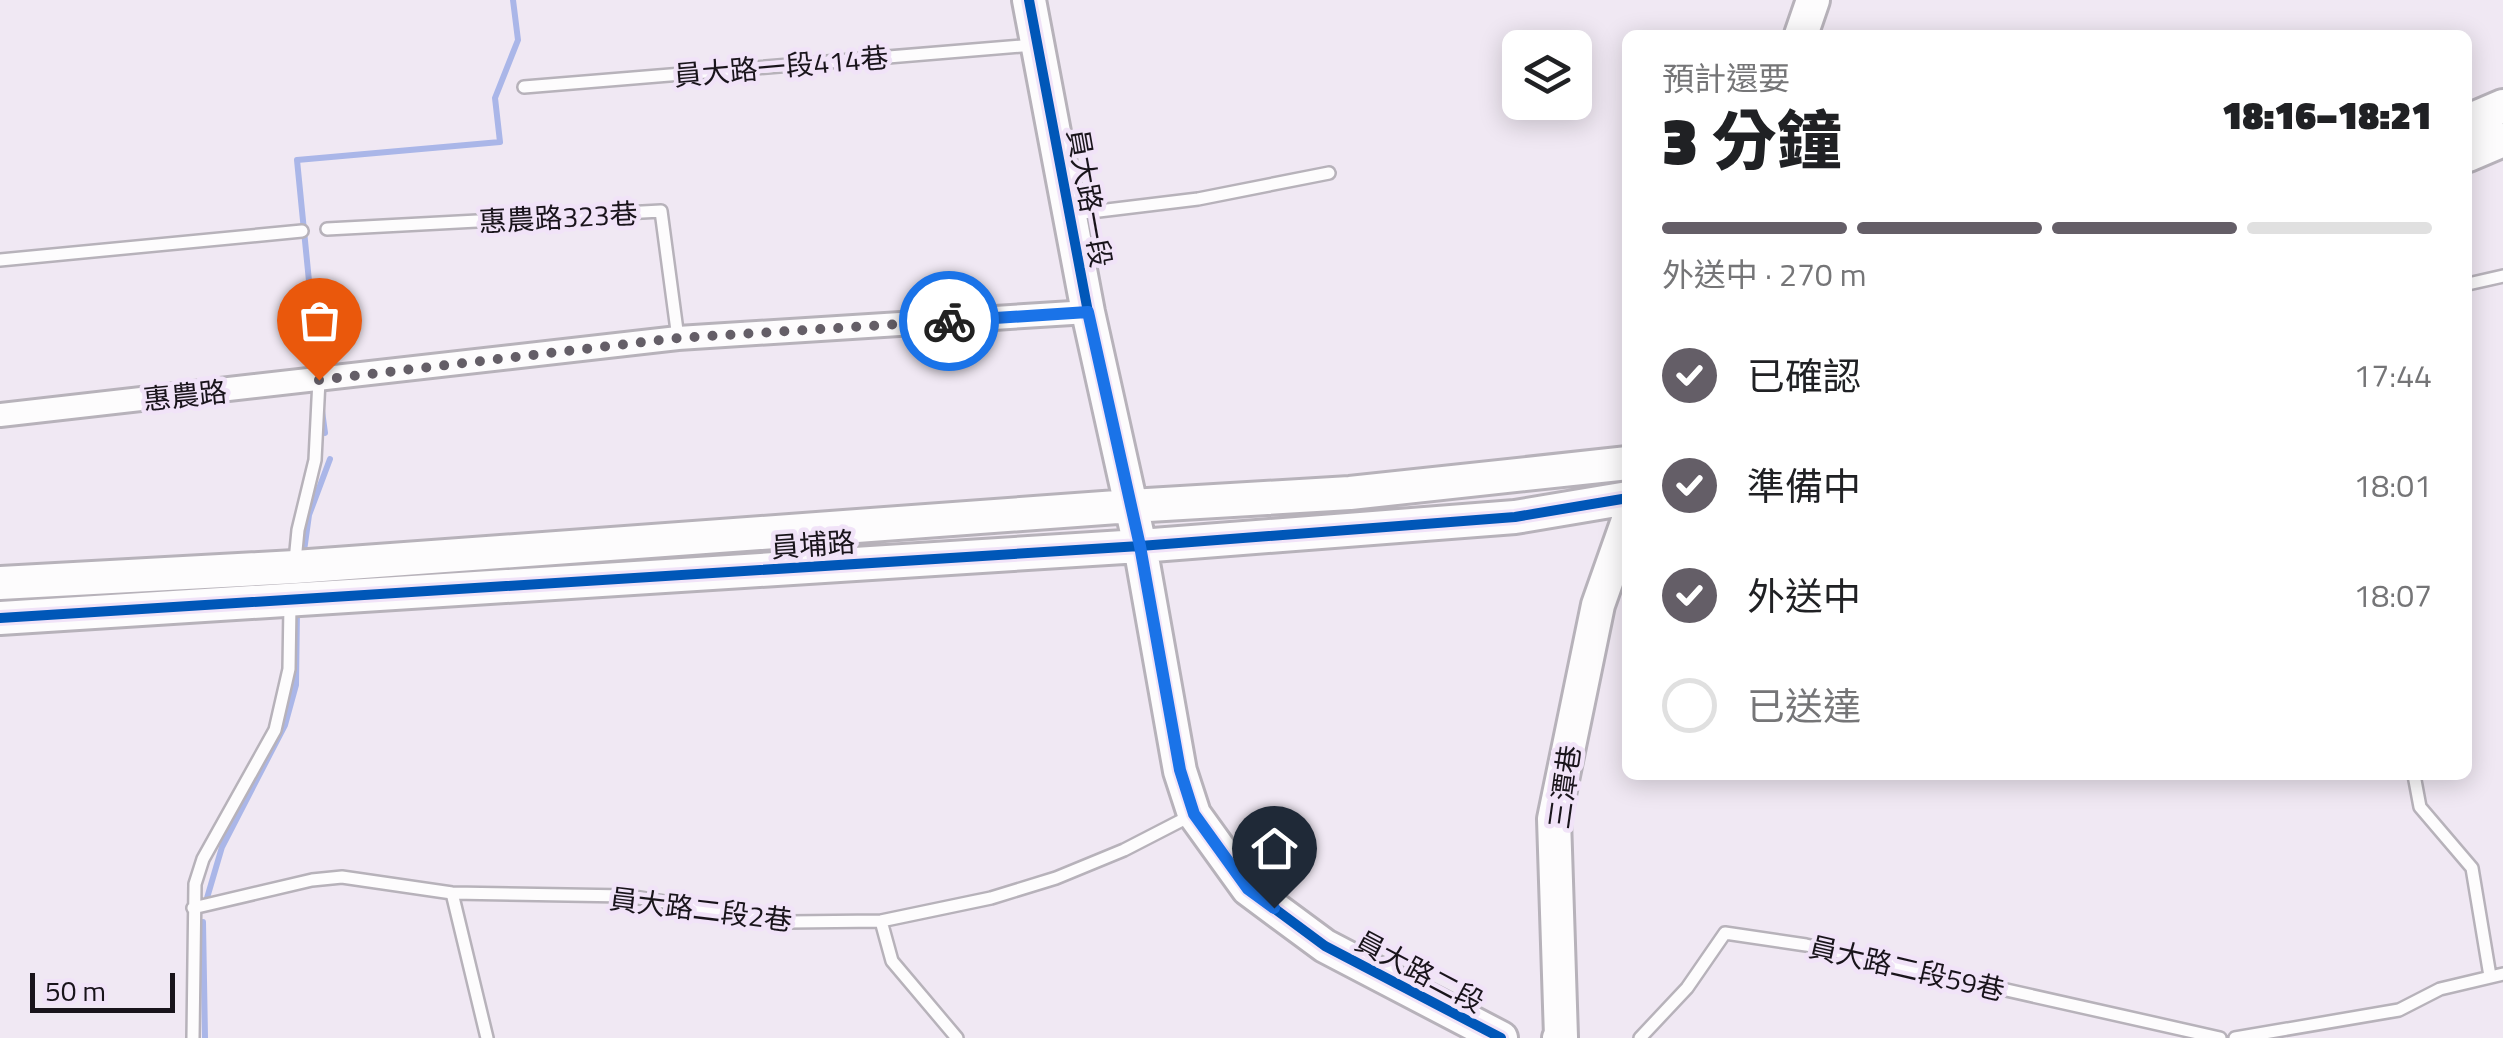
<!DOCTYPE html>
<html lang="zh-TW">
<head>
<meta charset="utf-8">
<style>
  :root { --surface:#fff; --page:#f2f2f2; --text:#202124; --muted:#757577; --line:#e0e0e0; --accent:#645e67 }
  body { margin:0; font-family:"Titillium Web","Noto Sans TC",sans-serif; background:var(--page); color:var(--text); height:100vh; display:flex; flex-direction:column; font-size:38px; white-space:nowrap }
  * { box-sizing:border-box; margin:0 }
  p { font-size:32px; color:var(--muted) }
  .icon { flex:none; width:55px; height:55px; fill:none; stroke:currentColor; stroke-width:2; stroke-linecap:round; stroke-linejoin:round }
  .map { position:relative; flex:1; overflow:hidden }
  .panel { position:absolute; left:1622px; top:30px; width:850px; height:750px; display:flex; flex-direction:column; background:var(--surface); border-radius:15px; box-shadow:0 5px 25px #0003 }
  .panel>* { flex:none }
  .controls { position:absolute; left:1502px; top:30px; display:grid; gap:20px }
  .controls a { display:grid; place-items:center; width:90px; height:90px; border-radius:15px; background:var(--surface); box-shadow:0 5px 25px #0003; font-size:50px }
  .scale { position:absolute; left:30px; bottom:25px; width:145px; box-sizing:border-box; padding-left:10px; border:5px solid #19141b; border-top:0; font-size:28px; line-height:35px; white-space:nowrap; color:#19141b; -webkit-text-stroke:8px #f1e3f8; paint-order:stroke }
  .pin { position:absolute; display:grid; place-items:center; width:85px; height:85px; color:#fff; margin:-102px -42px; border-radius:50% 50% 50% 0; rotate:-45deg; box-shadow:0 0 10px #0007 }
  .pin .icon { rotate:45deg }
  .courier { position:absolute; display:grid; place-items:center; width:100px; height:100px; margin:-50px; border:8px solid #1a73e8; border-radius:50%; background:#fff; color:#222; box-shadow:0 2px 12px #0007 }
  .headline em { font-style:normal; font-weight:800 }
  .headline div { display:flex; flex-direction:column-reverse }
  .headline { display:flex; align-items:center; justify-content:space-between; height:170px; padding:0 40px }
  h1 { font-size:65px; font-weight:800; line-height:75px }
  .bar { display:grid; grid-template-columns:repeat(4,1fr); gap:15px 10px; align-content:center; height:120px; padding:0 40px }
  .bar i { height:12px; border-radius:8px; background:var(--line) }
  .bar .selected { background:var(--accent) }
  .bar p { grid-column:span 4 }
  ol { padding:0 40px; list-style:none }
  li { display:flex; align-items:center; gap:30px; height:110px }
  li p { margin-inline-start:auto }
  li .icon { padding:10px; border-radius:50%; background:var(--accent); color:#fff; stroke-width:4 }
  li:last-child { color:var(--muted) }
  li i { width:55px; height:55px; border:5px solid var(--line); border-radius:50% }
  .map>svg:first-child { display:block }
</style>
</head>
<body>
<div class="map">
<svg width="2503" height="1038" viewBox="0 0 2503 1038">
  <rect width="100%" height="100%" fill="#f0e8f3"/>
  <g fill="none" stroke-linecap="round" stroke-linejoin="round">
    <path stroke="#aab6e8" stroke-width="6" d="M 318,372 L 297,160 L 500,142 L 495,98 L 518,40 L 513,0
      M 322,411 L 325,433
      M 303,558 L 309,515 L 330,459
      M 207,898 L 222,847 L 285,725 L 296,685 L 297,610
      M 203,922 L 205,1038"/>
    <defs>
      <path id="lane" d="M 524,87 L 1034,45
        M 1074,214 L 1198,199 L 1329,173
        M 327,229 L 661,211 L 678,338
        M 0,260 L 302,231
        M 2468,284 L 2503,276
        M 295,561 L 298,530 L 315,460 L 319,380
        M 2414,775 L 2420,807 L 2472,868 L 2490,976
        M 452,893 L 487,1038
        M 193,908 L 312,880 L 342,877 L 452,893 L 627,896 L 789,922 L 881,921 L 991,898 L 1056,878 L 1124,850 L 1190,816
        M 881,921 L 892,961 L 957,1038
        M 193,1038 L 195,884 L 203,859 L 275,730 L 289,669 L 290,604
        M 1640,1038 L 1687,988 L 1725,933 L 1806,945 L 2220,1038
        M 2235,1038 L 2399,1010 L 2440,989 L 2503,974"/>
      <path id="street" d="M 0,415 L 678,338 L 1088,312"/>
      <path id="secondary" d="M 1029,0 L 1088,312 L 1140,546 L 1180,771 L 1194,814 L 1248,889 L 1325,946 L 1501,1038
        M 1801,35 L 1813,0
        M 2468,121 L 2503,106
        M 2468,155 L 2503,140
        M 0,583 L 295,567 L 1131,506 L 1350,493 L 1628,463
        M 0,618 L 1140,546 L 1515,517 L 1628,498
        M 1559,1038 L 1561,1037 L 1554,819 L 1598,605 L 1628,520"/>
    </defs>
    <use href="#lane" stroke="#b7b2ba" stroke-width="16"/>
    <use href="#street" stroke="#b7b2ba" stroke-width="28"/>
    <use href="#secondary" stroke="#b7b2ba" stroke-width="38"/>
    <use href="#lane" stroke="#fdfcfd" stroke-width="11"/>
    <use href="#street" stroke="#fdfcfd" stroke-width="22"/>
    <use href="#secondary" stroke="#fdfcfd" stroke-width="32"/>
    <defs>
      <path id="cycleway" d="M 1029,0 L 1088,312 L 1140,546 L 1180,771 L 1194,814 L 1248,889 L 1325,946 L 1501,1038
        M 0,618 L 1140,546 L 1515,517 L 1628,498"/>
    </defs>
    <use href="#cycleway" stroke="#f1e3f8" stroke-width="16"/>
    <use href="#cycleway" stroke="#0057b8" stroke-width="10"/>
  </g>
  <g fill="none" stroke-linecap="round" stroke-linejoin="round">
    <path stroke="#645e67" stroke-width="10" stroke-dasharray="0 18" d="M 319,380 L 678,338 L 949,321"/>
    <path stroke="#1a73e8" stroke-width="12" d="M 949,321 L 1088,312 L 1140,546 L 1180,770 L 1194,814 L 1248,889 L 1274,908"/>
  </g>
  <g text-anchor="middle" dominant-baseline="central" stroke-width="9" stroke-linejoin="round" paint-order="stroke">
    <g font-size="28" fill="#19141b" stroke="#f1e3f8">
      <text transform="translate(781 66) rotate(-5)">員大路一段414巷</text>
      <text transform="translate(1090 198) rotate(80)">員大路一段</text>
      <text transform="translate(558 217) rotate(-3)">惠農路323巷</text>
      <text transform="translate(185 395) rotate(-6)">惠農路</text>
      <text transform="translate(813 544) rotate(-4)">員埔路</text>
      <text transform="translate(1564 787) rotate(-82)">三潭巷</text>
      <text transform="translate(701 909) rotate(7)">員大路二段2巷</text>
      <text transform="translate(1907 968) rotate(13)">員大路二段59巷</text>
      <text transform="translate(1420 971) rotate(28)">員大路二段</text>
    </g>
  </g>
</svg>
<div class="controls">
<a><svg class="icon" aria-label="layers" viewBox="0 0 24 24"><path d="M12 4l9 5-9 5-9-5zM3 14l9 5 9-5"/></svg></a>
</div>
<div class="scale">50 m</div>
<div class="pin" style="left:319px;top:380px;background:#ea580c"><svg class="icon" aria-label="bag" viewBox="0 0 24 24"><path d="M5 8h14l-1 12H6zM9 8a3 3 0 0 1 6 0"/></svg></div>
<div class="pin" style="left:1274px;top:908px;background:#1f2937"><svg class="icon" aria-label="home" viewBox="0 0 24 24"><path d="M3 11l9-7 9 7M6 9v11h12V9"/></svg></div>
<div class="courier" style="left:949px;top:321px"><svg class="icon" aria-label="bike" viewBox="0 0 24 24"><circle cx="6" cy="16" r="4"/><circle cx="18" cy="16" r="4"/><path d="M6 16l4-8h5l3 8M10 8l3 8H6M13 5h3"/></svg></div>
<section class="panel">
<div class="headline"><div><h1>3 分鐘</h1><p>預計還要</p></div><em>18:16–18:21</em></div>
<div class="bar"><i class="selected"></i><i class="selected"></i><i class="selected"></i><i></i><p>外送中 · 270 m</p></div>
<ol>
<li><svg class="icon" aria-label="check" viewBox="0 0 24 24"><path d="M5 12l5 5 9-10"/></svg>已確認<p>17:44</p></li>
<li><svg class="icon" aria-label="check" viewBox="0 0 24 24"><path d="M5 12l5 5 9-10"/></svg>準備中<p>18:01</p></li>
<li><svg class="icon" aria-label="check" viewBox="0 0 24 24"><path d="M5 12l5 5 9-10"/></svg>外送中<p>18:07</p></li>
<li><i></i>已送達</li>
</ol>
</section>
</div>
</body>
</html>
